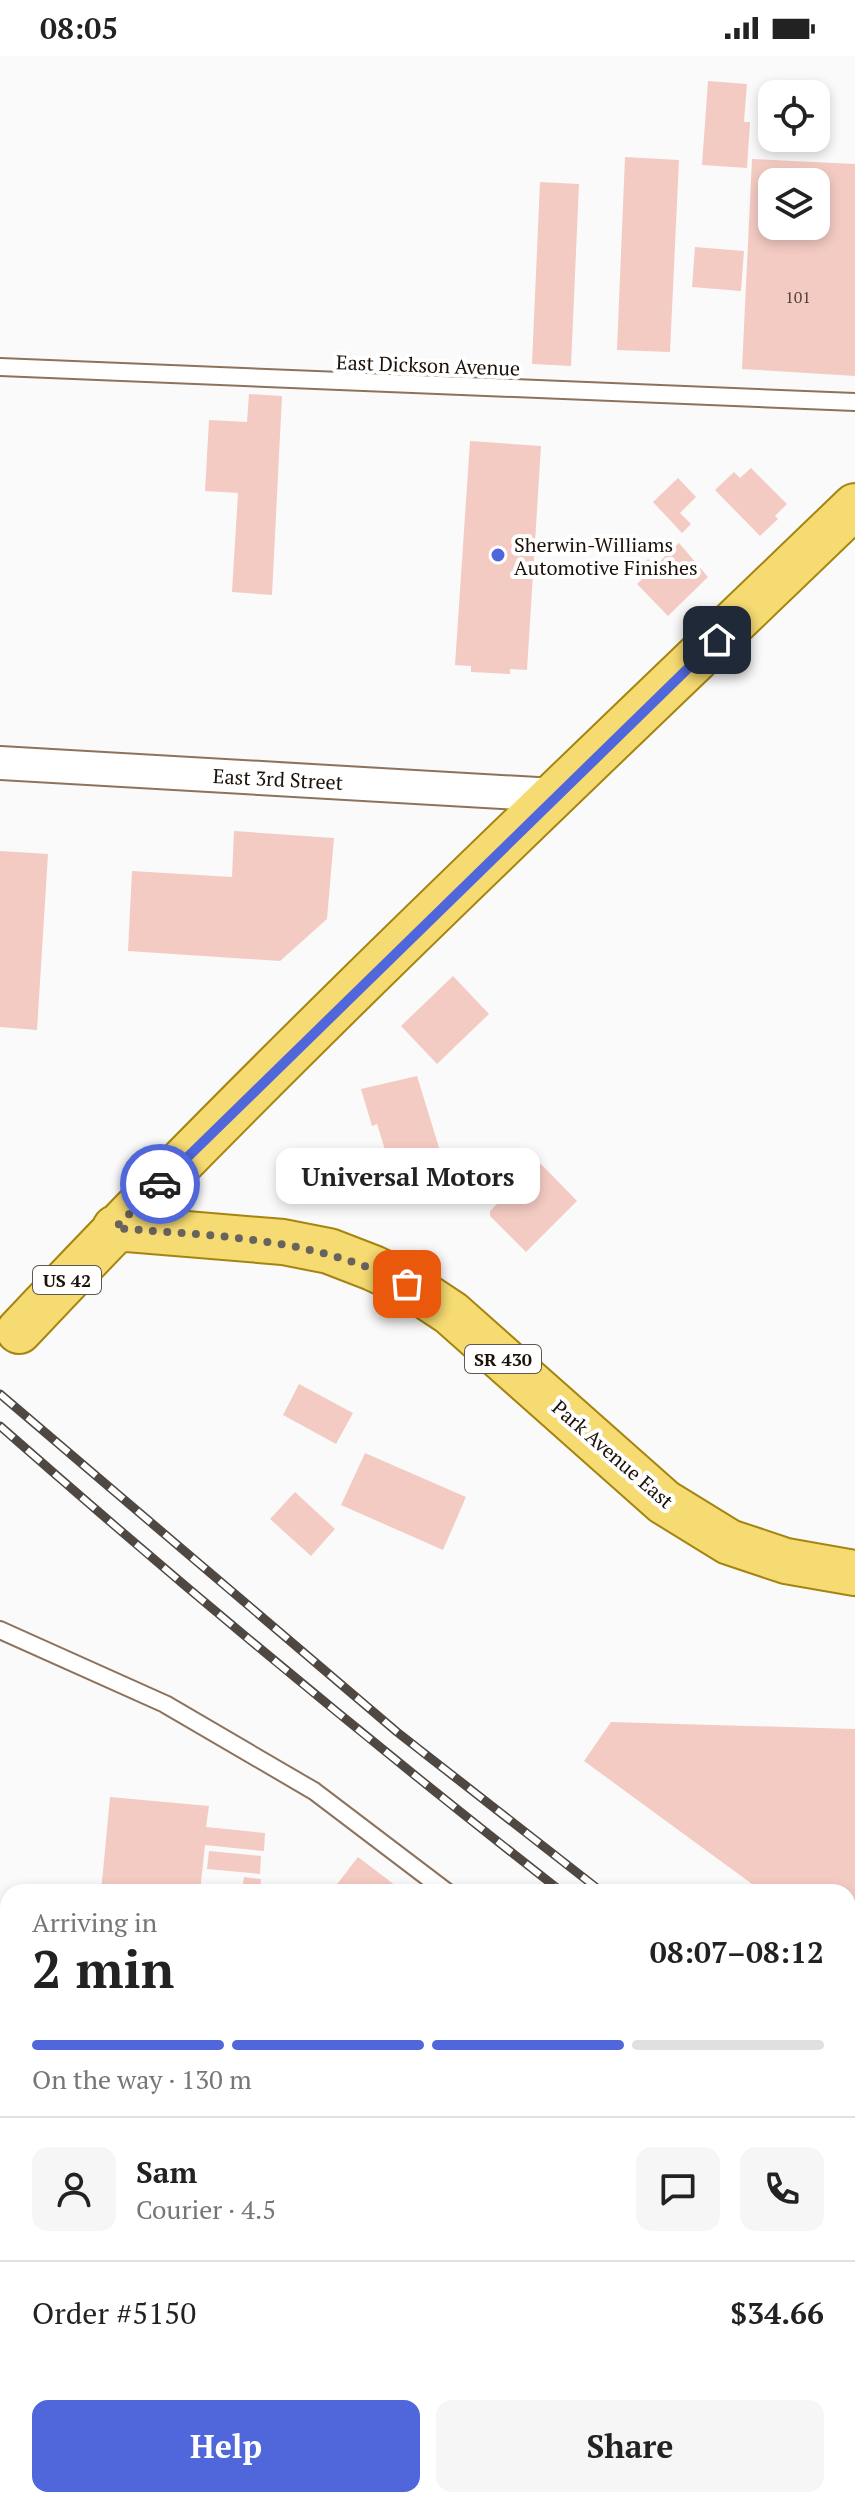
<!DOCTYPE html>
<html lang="en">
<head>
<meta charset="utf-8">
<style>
  :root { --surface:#fff; --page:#f6f6f6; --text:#222; --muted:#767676; --line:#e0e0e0; --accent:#5067dc }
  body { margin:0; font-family:"PT Serif",serif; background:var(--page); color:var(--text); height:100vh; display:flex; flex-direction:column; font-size:30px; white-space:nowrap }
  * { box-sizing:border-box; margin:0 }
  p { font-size:26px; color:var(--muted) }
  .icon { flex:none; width:44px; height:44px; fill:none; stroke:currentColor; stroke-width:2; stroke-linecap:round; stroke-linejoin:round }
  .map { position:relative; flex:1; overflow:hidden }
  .drawer { position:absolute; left:0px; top:1828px; width:856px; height:624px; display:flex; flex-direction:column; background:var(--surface); border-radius:24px 24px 0 0; box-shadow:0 4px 12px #0003 }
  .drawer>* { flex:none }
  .tools { position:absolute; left:758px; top:24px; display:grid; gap:16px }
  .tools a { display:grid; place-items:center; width:72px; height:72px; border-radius:16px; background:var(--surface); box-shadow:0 4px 12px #0003; font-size:40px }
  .pin { position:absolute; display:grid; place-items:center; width:68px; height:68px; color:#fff; margin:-34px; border-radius:16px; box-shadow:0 4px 12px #0006 }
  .courier { position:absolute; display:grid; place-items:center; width:80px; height:80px; margin:-40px; border:6px solid #5067dc; border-radius:50%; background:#fff; color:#222; box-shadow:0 2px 10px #0007 }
  .bubble { position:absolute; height:56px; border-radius:16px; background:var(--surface); box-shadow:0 4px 12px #0003; font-size:26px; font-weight:700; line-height:56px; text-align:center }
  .summary em { font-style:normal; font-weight:700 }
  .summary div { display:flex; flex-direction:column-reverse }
  .summary { display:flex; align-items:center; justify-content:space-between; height:136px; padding:0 32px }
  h1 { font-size:52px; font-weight:700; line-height:60px }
  .bar { display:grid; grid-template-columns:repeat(4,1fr); gap:12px 8px; align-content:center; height:96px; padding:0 32px }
  .bar i { height:10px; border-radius:6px; background:var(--line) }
  .bar .active { background:var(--accent) }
  .bar p { grid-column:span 4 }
  .line { display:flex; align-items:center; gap:20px; padding:0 32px; border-top:2px solid var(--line) }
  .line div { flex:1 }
  .round { display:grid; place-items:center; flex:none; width:84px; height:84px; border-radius:16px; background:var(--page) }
  .button { display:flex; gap:16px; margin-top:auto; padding:16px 32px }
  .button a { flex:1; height:92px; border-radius:16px; background:var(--accent); color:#fff; font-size:32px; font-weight:700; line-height:92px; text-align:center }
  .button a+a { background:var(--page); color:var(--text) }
  .status { display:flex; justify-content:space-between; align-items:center; height:56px; padding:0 40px; background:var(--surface); direction:ltr }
  .status svg { height:22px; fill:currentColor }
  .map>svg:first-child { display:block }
</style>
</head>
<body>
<div class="status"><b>08:05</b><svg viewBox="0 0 49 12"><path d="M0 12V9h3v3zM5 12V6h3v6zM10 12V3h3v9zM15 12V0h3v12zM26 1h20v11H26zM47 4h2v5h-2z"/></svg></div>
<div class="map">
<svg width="855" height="2452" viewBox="0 0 855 2452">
  <rect width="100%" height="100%" fill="#fafafa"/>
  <path fill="#f4cbc3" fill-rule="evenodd" d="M 708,25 L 747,28 L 744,66 L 750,66 L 747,112 L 702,109 Z
    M 625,101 L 679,104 L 670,296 L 617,294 Z
    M 752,103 L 855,108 L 855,320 L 742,313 ZM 772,126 L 816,126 L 816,170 L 772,170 Z
    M 540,126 L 579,128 L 571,310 L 532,308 Z
    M 695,191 L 744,195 L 741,235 L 692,231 Z
    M 249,338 L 282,340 L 272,539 L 232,536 L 238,437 L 205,435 L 209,364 L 247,366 Z
    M 470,385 L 541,390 L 527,614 L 510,613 L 510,618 L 471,616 L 471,610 L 455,609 Z
    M 751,412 L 787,448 L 775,460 L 778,463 L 760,480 L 715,434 L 734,416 L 740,422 Z
    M 678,422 L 696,441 L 680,457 L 691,468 L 682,477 L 653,446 Z
    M 679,487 L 708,521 L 668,560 L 637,528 L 642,523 L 635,516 L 648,503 L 655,510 Z
    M 234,775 L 334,782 L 327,863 L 280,905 L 128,895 L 132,815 L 232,821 Z
    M 0,795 L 48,798 L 37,974 L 0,971 Z
    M 453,920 L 489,958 L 437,1008 L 401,970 Z
    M 417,1020 L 441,1098 L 391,1113 L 377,1068 L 372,1070 L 361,1033 Z
    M 539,1106 L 577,1145 L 526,1196 L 490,1160 L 490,1155 Z
    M 299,1328 L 353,1357 L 336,1388 L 283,1359 Z
    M 365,1397 L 466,1441 L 443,1494 L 341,1449 Z
    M 295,1436 L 335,1473 L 311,1500 L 270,1463 Z
    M 611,1666 L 855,1673 L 855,1902 L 848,1897 L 848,1836 L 763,1836 L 584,1705 Z
    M 110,1741 L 209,1750 L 206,1771 L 265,1777 L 264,1795 L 205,1789 L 200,1836 L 101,1836 Z
    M 209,1795 L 261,1800 L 260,1818 L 207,1813 Z
    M 358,1801 L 404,1836 L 331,1836 Z
    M 244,1821 L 261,1823 L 260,1836 L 242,1836 Z
    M 848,2422 L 855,2422 L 855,2452 L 843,2452 L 843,2444 L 848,2444 Z
    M 77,2444 L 125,2444 L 125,2452 L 77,2452 Z
    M 148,2444 L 195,2444 L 195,2452 L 148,2452 Z
    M 302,2444 L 336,2444 L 336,2452 L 302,2452 Z
    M 561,2444 L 612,2444 L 611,2452 L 561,2452 Z"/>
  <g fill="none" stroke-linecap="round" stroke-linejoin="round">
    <defs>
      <path id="lane" d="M 0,311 L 855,346
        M 0,1574 L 165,1648 L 314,1735 L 447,1836
        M 0,1917 L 8,1918"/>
      <path id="street" d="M 0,707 L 555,739"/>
      <path id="secondary" d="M 0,2302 L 8,2302
        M 848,2345 L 855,2345"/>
      <path id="primary" d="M 115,1172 L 283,1186 L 329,1195 L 373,1212 L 407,1228 L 451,1257 L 664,1446 L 729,1486 L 786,1505 L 855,1517
        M 19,1275 C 287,990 573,722 855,450"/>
    </defs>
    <use href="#lane" stroke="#8d725c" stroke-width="20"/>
    <use href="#street" stroke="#8d725c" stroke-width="36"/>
    <use href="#secondary" stroke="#8d725c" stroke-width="48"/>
    <use href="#primary" stroke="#a58510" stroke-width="48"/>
    <use href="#lane" stroke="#fff" stroke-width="16"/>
    <use href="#street" stroke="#fff" stroke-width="32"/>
    <use href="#secondary" stroke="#fff" stroke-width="44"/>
    <use href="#primary" stroke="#f6db72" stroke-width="44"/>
    <defs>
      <path id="rail" d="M 0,1338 L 397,1676 L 602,1836
        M 0,1370 C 183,1531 370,1686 562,1836
        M 848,2024 L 855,2030
        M 848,2055 L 855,2060"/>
    </defs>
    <use href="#rail" stroke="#4f4741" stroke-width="9"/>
    <use href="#rail" stroke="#fff" stroke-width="6" stroke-dasharray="18" stroke-linecap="butt"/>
  </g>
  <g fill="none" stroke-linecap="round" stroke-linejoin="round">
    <path stroke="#69635d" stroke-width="8" stroke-dasharray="0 14.4" d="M 160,1128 L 115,1172 C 223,1181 307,1180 407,1228"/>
    <path stroke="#5067dc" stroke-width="10" d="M 160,1128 L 717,584"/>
  </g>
  <circle fill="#5067dc" stroke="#fff" stroke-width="3" cx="498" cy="499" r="8"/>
  <g text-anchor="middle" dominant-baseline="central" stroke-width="8" stroke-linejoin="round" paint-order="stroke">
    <g font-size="16" fill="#514037">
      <text x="798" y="241">101</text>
    </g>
    <g fill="#fff" stroke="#5f5852" stroke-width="2">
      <rect x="33" y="1210" width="68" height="28" rx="6"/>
      <rect x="465" y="1289" width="76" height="28" rx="6"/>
    </g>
    <g font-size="18" font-weight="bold" fill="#1b1108">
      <text x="67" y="1224">US 42</text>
      <text x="503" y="1303">SR 430</text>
    </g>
    <g font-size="20" fill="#1b1108" stroke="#fff">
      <text transform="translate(428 309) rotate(2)">East Dickson Avenue</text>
      <text transform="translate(278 723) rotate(3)">East 3rd Street</text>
      <text transform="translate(613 1398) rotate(41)">Park Avenue East</text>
    </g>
    <g font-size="20" fill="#1b1108" stroke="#fff" text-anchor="start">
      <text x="514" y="488">Sherwin-Williams<tspan x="514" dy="23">Automotive Finishes</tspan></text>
    </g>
  </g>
</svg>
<div class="tools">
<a><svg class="icon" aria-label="locate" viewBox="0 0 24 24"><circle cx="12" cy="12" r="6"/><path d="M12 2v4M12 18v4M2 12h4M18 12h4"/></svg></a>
<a><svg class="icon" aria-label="layers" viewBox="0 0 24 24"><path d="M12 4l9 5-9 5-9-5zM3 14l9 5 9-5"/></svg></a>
</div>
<div class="pin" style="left:407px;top:1228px;background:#ea580c"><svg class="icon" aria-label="bag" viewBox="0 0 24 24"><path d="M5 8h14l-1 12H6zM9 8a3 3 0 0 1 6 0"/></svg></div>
<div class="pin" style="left:717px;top:584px;background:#1f2937"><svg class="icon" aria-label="home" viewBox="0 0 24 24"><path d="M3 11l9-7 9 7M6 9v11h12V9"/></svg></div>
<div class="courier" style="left:160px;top:1128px"><svg class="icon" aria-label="car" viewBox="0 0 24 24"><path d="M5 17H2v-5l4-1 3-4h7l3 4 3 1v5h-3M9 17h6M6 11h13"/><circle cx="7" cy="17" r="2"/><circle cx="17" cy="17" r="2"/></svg></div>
<div class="bubble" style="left:276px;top:1092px;width:264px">Universal Motors</div>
<section class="drawer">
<div class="summary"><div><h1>2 min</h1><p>Arriving in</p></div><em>08:07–08:12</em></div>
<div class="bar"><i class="active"></i><i class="active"></i><i class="active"></i><i></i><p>On the way · 130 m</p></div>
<div class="line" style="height:144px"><a class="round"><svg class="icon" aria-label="person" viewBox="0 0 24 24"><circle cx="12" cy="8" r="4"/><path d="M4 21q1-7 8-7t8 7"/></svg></a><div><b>Sam</b><p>Courier · 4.5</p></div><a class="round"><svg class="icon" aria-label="chat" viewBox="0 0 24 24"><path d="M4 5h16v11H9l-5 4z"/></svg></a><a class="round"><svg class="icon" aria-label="phone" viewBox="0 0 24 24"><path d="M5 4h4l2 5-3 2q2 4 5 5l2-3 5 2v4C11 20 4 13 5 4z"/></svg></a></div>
<div class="line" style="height:104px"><div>Order #5150</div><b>$34.66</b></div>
<div class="button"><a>Help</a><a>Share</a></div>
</section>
</div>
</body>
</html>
